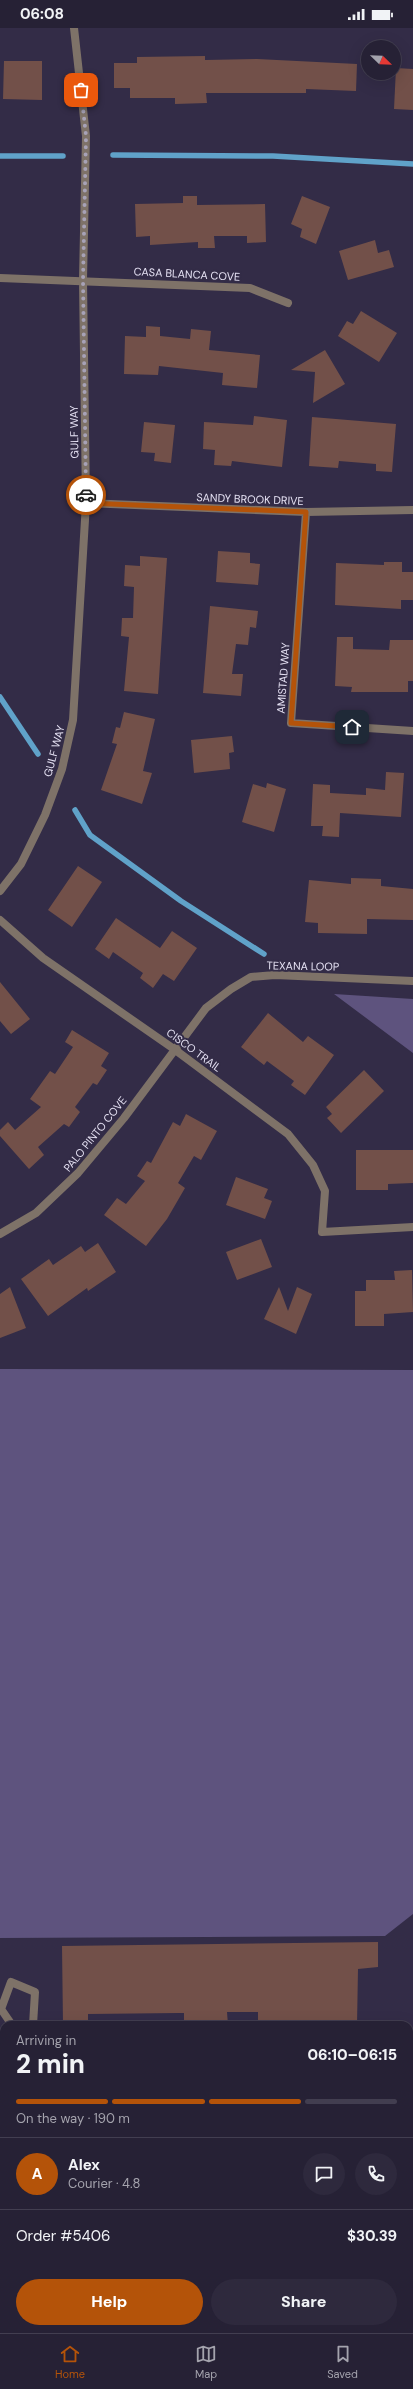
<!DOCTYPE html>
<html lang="en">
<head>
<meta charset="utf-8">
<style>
  :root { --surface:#262135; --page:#2e293d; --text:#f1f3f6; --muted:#a4a3ad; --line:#423e50; --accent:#b45309 }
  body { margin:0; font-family:"DM Sans",sans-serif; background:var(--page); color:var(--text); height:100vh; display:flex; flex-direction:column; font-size:15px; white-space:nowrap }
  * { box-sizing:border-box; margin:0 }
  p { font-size:13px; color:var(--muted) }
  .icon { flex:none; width:22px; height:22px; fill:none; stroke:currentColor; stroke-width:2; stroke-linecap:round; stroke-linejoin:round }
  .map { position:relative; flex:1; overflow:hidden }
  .drawer { position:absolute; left:0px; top:1993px; width:413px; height:312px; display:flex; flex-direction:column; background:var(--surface); border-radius:12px 12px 0 0; box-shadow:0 4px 16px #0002,0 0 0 1px var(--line) }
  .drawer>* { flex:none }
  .needle { width:26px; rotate:113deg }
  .tools { position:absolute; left:361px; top:12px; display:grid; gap:8px }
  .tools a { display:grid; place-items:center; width:40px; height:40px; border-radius:50%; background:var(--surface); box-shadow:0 4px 16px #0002,0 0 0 1px var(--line); font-size:20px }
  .pin { position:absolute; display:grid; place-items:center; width:34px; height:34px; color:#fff; margin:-17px; border-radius:8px; box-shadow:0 2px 6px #0006 }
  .courier { position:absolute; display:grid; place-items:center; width:40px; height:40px; margin:-20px; border:3px solid #b45309; border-radius:50%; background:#fff; color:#222; box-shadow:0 1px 5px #0007 }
  .headline em { font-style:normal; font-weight:800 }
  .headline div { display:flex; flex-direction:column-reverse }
  .headline { display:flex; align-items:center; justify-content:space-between; height:68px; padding:0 16px }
  h1 { font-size:26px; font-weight:800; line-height:30px }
  .bar { display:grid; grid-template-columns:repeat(4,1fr); gap:6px 4px; align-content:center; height:48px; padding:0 16px }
  .bar i { height:5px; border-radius:3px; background:var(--line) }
  .bar .active { background:var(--accent) }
  .bar p { grid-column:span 4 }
  .line { display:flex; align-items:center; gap:10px; padding:0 16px; border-top:1px solid var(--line) }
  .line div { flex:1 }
  .round { display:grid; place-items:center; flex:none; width:42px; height:42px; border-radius:21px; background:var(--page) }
  .button { display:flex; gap:8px; margin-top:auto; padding:8px 16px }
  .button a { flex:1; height:46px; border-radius:24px; background:var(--accent); color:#fff; font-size:16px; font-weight:800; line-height:46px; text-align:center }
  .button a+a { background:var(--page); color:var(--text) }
  .status { display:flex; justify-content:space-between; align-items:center; height:28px; padding:0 20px; background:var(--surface); direction:ltr }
  .status svg { height:11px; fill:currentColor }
  .menu { display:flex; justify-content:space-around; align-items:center; height:56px; border-top:1px solid var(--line); background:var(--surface); font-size:11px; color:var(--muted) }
  .menu a { display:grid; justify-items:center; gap:2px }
  .menu .active { color:var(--accent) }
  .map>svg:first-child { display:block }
</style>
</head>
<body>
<div class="status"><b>06:08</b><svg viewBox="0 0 49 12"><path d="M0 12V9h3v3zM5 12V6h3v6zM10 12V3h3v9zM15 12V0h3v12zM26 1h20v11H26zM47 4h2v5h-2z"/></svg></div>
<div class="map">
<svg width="413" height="2305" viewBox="0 0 413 2305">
  <rect width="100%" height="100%" fill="#332c47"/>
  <path fill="#5e537e" d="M 334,966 L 413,971 L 413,1025 Z
    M 0,1341 L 413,1342 L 413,1886 L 385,1908 L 0,1910 Z
    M 0,2027 L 4,2031 L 0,2157 Z"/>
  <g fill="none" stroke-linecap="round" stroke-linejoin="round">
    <path stroke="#60a2c9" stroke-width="5.5" d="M 113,127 L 273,128 L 413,136
      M 0,128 L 63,128
      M 0,669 L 38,726
      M 75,782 L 90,807 L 181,873 L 264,926"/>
  </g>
  <path fill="#725049" d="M 205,28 L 205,32 L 257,31 L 357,36 L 356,63 L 306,61 L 306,65 L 206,65 L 207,75 L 175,76 L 175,70 L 130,70 L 130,60 L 114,60 L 114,35 L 137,35 L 137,29 Z
    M 4,33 L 42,33 L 42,72 L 3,71 Z
    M 396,40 L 413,41 L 413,82 L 394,81 Z
    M 183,168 L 197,168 L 197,177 L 265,176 L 266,214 L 247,215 L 247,208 L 214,208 L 215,220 L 198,220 L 198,214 L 150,217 L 150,208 L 136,209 L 135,176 L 183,175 Z
    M 302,168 L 330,179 L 316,216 L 300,209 L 302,201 L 291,196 Z
    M 375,212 L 378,225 L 389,222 L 394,239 L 348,252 L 339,223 Z
    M 361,283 L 397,305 L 379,334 L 338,308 L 347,293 L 353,296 Z
    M 146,298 L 160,299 L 160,308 L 190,311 L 191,301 L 211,303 L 209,322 L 260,327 L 257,360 L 222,357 L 223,345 L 159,338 L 158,347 L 124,346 L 125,308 L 146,309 Z
    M 325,322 L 345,356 L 313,375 L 315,344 L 291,342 Z
    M 254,388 L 287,392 L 282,439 L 232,433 L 231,438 L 214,437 L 215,422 L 203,421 L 204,394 L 253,397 Z
    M 312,389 L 396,396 L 392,444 L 376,443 L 376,436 L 339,433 L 338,440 L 309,438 Z
    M 144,394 L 175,397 L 171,435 L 154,433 L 155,425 L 141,424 Z
    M 218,523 L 250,525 L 250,535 L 260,536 L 258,557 L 216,554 Z
    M 140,528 L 167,530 L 158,666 L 124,663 L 129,609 L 121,608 L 122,590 L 133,590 L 134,559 L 124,558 L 125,537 L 140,538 Z
    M 384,534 L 402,534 L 402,544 L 413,544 L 413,572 L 401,572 L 401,581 L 335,577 L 336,535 L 384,537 Z
    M 210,578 L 258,583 L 256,600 L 250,599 L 248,617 L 236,616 L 232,646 L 243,646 L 241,668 L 203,665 Z
    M 337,609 L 353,609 L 353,621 L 389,622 L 390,612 L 413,612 L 413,653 L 408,653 L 408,664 L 351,664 L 352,659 L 335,658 Z
    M 124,684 L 155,691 L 143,743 L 152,745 L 142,776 L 101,762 L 117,716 L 112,715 L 116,699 L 120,700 Z
    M 232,708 L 234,724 L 229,725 L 230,741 L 194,745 L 191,712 Z
    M 386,744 L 404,745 L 401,789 L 340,785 L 339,809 L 322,808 L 323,798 L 311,798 L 313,756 L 330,757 L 330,765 L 366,767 L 366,760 L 385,762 Z
    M 267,755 L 286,761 L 274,804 L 242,794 L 253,756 L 266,760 Z
    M 78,838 L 102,854 L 72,899 L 48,882 Z
    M 351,850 L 381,851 L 381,858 L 413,861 L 413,892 L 367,891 L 367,906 L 318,905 L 318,895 L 305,894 L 309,852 L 351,856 Z
    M 116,890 L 160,920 L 172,903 L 197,920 L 174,953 L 163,946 L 153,960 L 140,950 L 143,945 L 113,924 L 109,931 L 95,921 Z
    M 0,954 L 30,991 L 11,1006 L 0,993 Z
    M 268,985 L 303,1014 L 308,1008 L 334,1027 L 305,1067 L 291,1057 L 294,1053 L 267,1033 L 264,1037 L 241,1019 Z
    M 72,1002 L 109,1025 L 101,1038 L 107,1042 L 97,1057 L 93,1055 L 75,1079 L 80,1084 L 69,1099 L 64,1096 L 38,1119 L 44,1127 L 29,1141 L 0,1108 L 0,1102 L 8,1094 L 15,1102 L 41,1079 L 30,1071 L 50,1043 L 55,1046 L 73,1019 L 65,1014 Z
    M 364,1042 L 384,1063 L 341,1105 L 327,1090 L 332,1086 L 326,1079 Z
    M 186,1086 L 217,1103 L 201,1132 L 194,1128 L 178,1155 L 185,1160 L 167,1191 L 146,1218 L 104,1187 L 117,1170 L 126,1176 L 145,1153 L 137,1148 L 147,1133 L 151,1135 L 173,1094 L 180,1098 Z
    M 356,1122 L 413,1122 L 413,1155 L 388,1156 L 388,1162 L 356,1162 Z
    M 236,1149 L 268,1161 L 264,1170 L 272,1173 L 265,1191 L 226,1177 Z
    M 261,1211 L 272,1239 L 237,1252 L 226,1224 Z
    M 98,1215 L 116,1244 L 88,1263 L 87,1260 L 48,1288 L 21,1251 L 49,1231 L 53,1237 L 81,1218 L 85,1224 Z
    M 412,1242 L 413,1284 L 384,1286 L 384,1298 L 355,1298 L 355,1263 L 366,1263 L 366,1252 L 395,1252 L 394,1243 Z
    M 10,1259 L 26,1300 L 0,1310 L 0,1266 Z
    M 279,1259 L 288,1283 L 297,1259 L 312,1266 L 296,1306 L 264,1291 Z
    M 378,1914 L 378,1939 L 358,1941 L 357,1997 L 258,1997 L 258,1984 L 227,1984 L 228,1997 L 184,1997 L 184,1985 L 179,1985 L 88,1986 L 88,1997 L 63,1997 L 62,1918 Z"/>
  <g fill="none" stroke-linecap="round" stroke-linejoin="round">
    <path stroke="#7e7268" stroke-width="8" d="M 0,250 L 250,260 L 288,275
      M 86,475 L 306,484 L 413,482
      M 306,484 L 291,695 L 413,703
      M 0,863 L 21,836 L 45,787 L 62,741 L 73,692 L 86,475 L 83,252 L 86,108 L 74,0
      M 0,892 L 43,930 L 174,1021 L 288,1106 L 313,1137 L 325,1163 L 322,1204 L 413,1199
      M 0,1206 L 36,1185 L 78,1145 L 124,1090 L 206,980 L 231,961 L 251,949 L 275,947 L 413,953
      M 12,1997 L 1,1981 L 11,1954 L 35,1964 L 33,1997
      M 409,2016 L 413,2016
      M 36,2301 L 36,2305
      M 184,2305 L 185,2301"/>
  </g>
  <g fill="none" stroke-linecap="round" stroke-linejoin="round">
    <path stroke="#a7a2b7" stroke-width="4" stroke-dasharray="0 7.2" d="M 81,62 L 86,108 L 83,252 L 86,467"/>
    <path stroke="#b45309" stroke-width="5" d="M 86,467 L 86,475 L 306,484 L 291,695 L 352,699"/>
  </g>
  <g text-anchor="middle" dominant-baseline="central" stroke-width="4" stroke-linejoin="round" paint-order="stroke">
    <g font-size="11" fill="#e6e2f4" stroke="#332c47">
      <text transform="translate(187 246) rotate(3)">CASA BLANCA COVE</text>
      <text transform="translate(74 404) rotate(-91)">GULF WAY</text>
      <text transform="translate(250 471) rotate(2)">SANDY BROOK DRIVE</text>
      <text transform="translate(283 650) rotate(-86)">AMISTAD WAY</text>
      <text transform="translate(54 723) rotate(-75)">GULF WAY</text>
      <text transform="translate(303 938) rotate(1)">TEXANA LOOP</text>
      <text transform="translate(194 1022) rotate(36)">CISCO TRAIL</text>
      <text transform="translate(95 1106) rotate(-51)">PALO PINTO COVE</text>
    </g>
  </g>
</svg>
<div class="tools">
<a><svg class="needle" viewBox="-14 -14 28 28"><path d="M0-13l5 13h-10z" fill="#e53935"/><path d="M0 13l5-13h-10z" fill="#a4a3ad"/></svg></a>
</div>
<div class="pin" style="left:81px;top:62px;background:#ea580c"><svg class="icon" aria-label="bag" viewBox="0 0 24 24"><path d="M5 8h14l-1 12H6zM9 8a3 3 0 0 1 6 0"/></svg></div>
<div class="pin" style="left:352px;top:699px;background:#1f2937"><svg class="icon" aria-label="home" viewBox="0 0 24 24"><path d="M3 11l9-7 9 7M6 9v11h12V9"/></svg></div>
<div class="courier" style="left:86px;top:467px"><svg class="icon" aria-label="car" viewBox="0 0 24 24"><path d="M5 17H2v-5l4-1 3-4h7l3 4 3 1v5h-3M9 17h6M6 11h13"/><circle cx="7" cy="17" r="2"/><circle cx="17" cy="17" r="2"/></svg></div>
<section class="drawer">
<div class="headline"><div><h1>2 min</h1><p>Arriving in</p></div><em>06:10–06:15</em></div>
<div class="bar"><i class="active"></i><i class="active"></i><i class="active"></i><i></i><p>On the way · 190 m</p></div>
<div class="line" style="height:72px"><b class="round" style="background:var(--accent);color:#fff">A</b><div><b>Alex</b><p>Courier · 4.8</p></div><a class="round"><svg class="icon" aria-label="chat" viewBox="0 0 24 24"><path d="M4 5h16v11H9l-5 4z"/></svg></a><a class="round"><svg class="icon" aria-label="phone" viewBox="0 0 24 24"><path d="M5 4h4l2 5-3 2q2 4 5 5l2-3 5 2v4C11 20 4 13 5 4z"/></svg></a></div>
<div class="line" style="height:52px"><div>Order #5406</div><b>$30.39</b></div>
<div class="button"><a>Help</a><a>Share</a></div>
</section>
</div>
<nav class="menu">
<a class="active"><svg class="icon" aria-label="home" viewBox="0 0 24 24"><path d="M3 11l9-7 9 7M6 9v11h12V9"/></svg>Home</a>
<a><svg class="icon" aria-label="map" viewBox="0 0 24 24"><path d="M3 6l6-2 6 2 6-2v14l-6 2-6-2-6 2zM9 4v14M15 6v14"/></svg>Map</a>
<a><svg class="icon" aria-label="saved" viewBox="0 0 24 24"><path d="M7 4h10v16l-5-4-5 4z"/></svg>Saved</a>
</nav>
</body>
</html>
